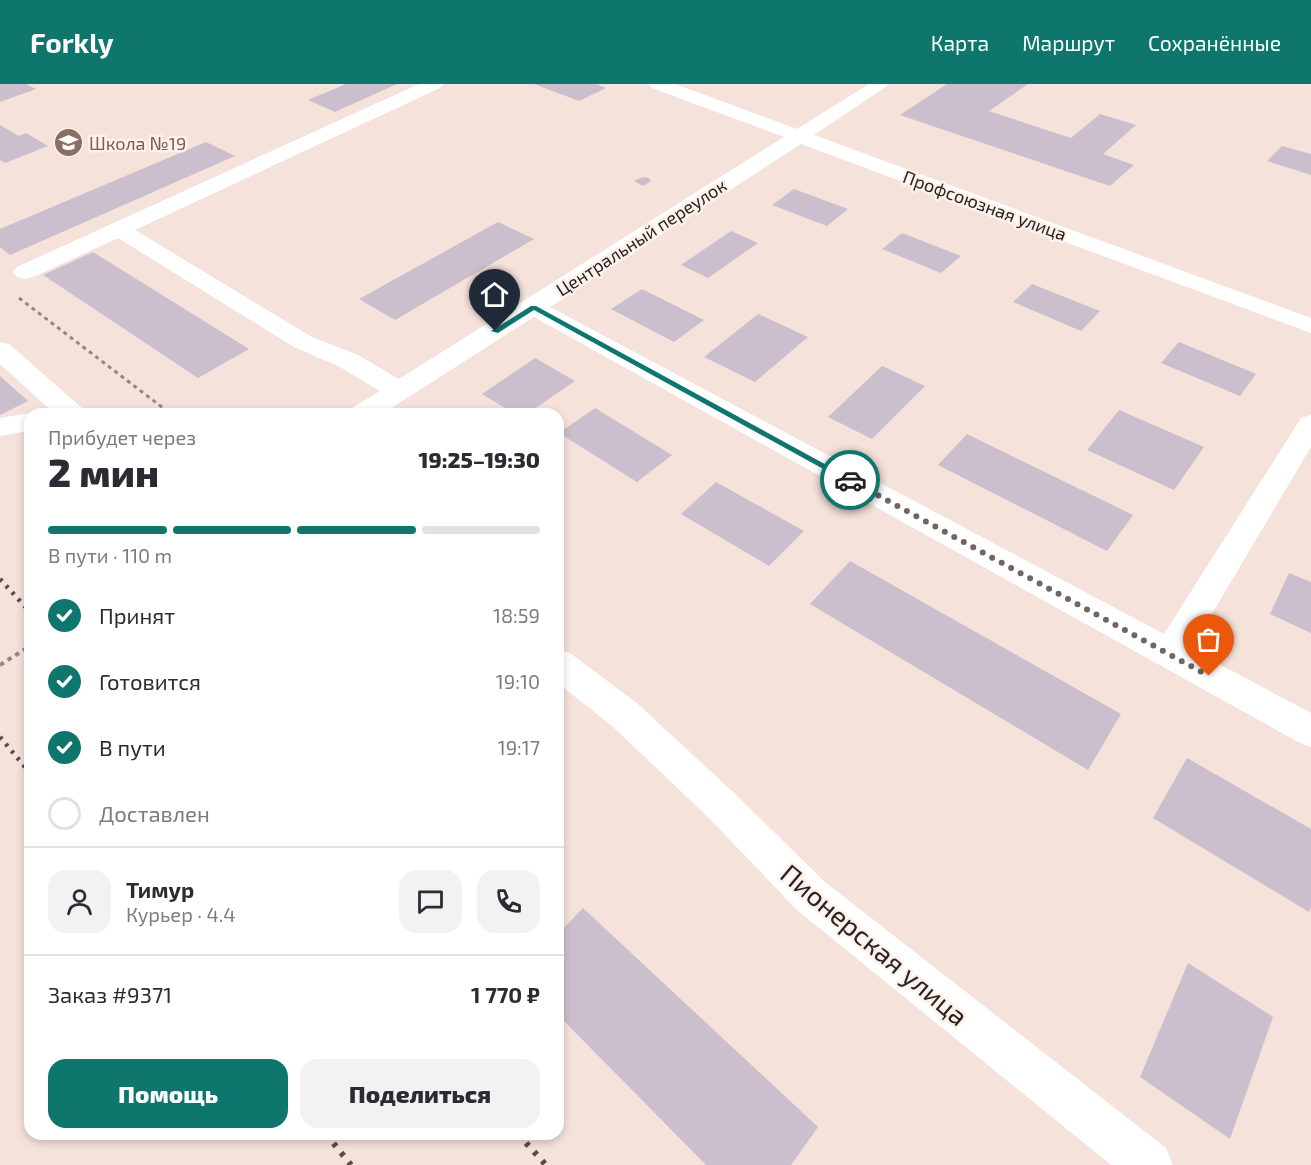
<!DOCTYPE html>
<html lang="ru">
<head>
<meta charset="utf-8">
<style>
  :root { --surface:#fff; --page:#f2f2f3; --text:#2b2b33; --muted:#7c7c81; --line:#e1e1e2; --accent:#0f766e }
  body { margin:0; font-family:"Exo 2",sans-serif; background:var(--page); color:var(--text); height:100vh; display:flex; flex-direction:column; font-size:22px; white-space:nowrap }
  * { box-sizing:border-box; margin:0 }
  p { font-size:20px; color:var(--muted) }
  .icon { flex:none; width:33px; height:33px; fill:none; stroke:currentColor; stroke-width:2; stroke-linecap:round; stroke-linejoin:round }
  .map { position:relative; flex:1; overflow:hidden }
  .side { position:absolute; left:24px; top:324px; width:540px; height:732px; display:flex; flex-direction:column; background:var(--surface); border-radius:18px; box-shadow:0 3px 9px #0003 }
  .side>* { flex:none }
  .pin { position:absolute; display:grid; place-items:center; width:51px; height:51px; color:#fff; margin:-62px -26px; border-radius:50% 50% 50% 0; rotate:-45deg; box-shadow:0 0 6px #0007 }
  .pin .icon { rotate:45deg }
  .courier { position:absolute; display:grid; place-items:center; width:60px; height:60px; margin:-30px; border:4px solid #0f766e; border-radius:50%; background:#fff; color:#222; box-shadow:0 2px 8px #0007 }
  .overview em { font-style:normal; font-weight:800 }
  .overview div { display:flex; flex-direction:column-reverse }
  .overview { display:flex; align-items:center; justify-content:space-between; height:102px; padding:0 24px }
  h1 { font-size:39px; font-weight:800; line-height:45px }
  .bar { display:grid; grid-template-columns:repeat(4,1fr); gap:9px 6px; align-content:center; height:72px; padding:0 24px }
  .bar i { height:8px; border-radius:4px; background:var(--line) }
  .bar .on { background:var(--accent) }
  .bar p { grid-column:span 4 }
  .line { display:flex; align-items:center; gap:15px; padding:0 24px; border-top:2px solid var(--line) }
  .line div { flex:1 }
  .round { display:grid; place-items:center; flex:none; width:63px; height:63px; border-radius:18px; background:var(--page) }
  ol { padding:0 24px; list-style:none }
  li { display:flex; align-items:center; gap:18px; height:66px }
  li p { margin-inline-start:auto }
  li .icon { padding:6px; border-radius:50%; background:var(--accent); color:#fff; stroke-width:4 }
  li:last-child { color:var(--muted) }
  li i { width:33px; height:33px; border:3px solid var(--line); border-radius:50% }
  .button { display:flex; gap:12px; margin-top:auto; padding:12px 24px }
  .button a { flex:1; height:69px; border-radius:18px; background:var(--accent); color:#fff; font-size:24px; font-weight:800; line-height:69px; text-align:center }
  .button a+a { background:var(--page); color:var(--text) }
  header { display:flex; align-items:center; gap:36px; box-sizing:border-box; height:84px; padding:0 30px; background:var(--accent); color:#fff }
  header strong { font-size:28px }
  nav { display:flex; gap:33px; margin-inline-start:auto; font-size:21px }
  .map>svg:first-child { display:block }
</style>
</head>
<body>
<header>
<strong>Forkly</strong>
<nav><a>Карта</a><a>Маршрут</a><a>Сохранённые</a></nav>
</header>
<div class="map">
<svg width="1311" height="1081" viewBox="0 0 1311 1081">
  <rect width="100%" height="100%" fill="#f5e2da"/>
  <path fill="#cbbfcd" d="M 0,0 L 26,0 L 36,5 L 0,18 Z
    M 346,0 L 397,0 L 335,28 L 308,16 Z
    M 534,0 L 596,0 L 606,4 L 579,17 Z
    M 947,0 L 1028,0 L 989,27 L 1071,54 L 1100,30 L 1136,41 L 1103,70 L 1134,81 L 1110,102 L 900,31 Z
    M 0,41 L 19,52 L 26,49 L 48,62 L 5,79 L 0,76 Z
    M 206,58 L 235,72 L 10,171 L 0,163 L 0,145 Z
    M 1282,62 L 1311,70 L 1311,91 L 1267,77 Z
    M 643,93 L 649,94 L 651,97 L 643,102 L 634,97 Z
    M 794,105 L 848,125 L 827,142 L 772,121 Z
    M 498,138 L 534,155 L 395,236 L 359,215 Z
    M 731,147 L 758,159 L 708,194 L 681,181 Z
    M 902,149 L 961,172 L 941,189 L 882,165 Z
    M 93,168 L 249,265 L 198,294 L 43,191 Z
    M 1032,200 L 1100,227 L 1081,247 L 1013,218 Z
    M 642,205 L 704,236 L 674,258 L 611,225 Z
    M 758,230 L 808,253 L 755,298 L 704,273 Z
    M 1179,258 L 1256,290 L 1240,312 L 1161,279 Z
    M 535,274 L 575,297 L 527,330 L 515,330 L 482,310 Z
    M 882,282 L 925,302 L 872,355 L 828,333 Z
    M 0,292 L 28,317 L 0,331 Z
    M 595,324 L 672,371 L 637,398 L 559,349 Z
    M 1119,326 L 1204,363 L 1174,406 L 1087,366 Z
    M 967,350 L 1133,431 L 1107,467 L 938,381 Z
    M 716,398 L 804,447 L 769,482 L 681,430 Z
    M 850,477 L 1121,630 L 1088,686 L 810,520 Z
    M 1289,489 L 1311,498 L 1311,549 L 1270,530 Z
    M 1187,674 L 1311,745 L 1311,823 L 1309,828 L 1153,734 Z
    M 583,824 L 818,1043 L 791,1081 L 706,1081 L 558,931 L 558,850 Z
    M 1188,879 L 1273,933 L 1230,1055 L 1140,993 Z"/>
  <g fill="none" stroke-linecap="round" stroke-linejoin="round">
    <path stroke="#948781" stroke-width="3" stroke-dasharray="4 4" stroke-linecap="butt" d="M 19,214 L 171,330"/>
    <path stroke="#948781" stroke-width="4" stroke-dasharray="4.5 4.5" stroke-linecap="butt" d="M 0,581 L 30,562"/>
    <path fill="#fff" fill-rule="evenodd" d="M 419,0 L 443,0 L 440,4 L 135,146 L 312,253 L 358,271 L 399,295 L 784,53 L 652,4 L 649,0 L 675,0 L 797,45 L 869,0 L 890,0 L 814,51 L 1311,234 L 1311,249 L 801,60 L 550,223 L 1164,550 L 1301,334 L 1311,331 L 1311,363 L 1191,565 L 1311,629 L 1311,663 L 1298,658 L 534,233 L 382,330 L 348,330 L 352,324 L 380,307 L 340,283 L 294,263 L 118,154 L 33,193 L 25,195 L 17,193 L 13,188 L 17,183 Z
      M 0,258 L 9,260 L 82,324 L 86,330 L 55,330 L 0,280 Z
      M 30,329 L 34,330 L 30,330 L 30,347 L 0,352 L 0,334 Z
      M 558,565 L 570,569 L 638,620 L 733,708 L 825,798 L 1166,1064 L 1173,1081 L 1111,1081 L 797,826 L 707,732 L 612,642 L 558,599 Z"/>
    <path stroke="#574e4a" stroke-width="4.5" stroke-dasharray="3 6" stroke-linecap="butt" d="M 0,495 L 30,528
      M 0,653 L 30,689"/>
    <path stroke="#574e4a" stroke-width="6" stroke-dasharray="4 8" stroke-linecap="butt" d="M 326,1050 L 351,1081
      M 518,1050 L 546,1081"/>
  </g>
  <path fill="#0f766e" d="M 531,222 L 536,222 L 854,396 L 847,398 L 534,226 L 498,249 L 491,247 Z"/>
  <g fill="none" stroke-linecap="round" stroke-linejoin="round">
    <path stroke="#716661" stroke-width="6" stroke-dasharray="0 10.8" d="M 850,396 L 1209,592"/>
  </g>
  <defs>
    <symbol id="school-disc" viewBox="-11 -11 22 22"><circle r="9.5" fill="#8d6e63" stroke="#fdf1ec"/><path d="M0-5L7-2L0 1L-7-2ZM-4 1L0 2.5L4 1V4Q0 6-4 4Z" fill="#fff"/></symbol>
  </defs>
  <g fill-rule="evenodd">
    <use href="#school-disc" x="52" y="42" width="33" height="33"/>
  </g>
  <g text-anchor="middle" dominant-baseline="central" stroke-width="5" stroke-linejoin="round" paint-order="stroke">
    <g font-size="18" fill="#785e54" stroke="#fdf1ec" text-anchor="start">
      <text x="89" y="59">Школа №19</text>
    </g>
    <g font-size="18" fill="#2a2320" stroke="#fdf1ec">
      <text transform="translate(985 121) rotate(20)">Профсоюзная улица</text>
      <text transform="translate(641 153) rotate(-33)">Центральный переулок</text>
    </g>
    <g font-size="27" fill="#2a2320" stroke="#fdf1ec">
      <text transform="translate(875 860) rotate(40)">Пионерская улица</text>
    </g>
  </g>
</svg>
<div class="pin" style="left:1209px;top:592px;background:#ea580c"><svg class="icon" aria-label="bag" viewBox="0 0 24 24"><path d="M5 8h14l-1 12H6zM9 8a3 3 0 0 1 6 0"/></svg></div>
<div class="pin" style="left:495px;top:247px;background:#1f2937"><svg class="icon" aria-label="home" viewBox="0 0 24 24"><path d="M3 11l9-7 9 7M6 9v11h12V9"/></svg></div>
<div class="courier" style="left:850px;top:396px"><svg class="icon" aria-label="car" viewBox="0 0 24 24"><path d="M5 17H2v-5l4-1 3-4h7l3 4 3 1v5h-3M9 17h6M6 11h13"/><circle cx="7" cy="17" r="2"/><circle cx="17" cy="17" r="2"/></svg></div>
<section class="side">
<div class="overview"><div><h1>2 мин</h1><p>Прибудет через</p></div><em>19:25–19:30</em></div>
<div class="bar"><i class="on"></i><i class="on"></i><i class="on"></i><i></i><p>В пути · 110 m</p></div>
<ol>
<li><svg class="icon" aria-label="check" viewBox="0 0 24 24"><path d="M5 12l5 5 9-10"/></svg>Принят<p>18:59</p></li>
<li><svg class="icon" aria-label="check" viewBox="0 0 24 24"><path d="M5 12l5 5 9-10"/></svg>Готовится<p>19:10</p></li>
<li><svg class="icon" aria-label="check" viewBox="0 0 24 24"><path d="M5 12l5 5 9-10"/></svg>В пути<p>19:17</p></li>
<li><i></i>Доставлен</li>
</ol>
<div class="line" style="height:108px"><a class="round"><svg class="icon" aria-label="person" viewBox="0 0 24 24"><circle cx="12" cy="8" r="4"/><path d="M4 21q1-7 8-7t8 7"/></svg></a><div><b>Тимур</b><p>Курьер · 4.4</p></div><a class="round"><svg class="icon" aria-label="chat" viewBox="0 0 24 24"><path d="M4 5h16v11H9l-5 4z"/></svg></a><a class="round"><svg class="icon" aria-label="phone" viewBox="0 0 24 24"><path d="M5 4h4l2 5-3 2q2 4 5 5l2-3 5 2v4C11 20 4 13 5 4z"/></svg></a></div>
<div class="line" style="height:78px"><div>Заказ #9371</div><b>1 770 ₽</b></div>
<div class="button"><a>Помощь</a><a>Поделиться</a></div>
</section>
</div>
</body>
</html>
